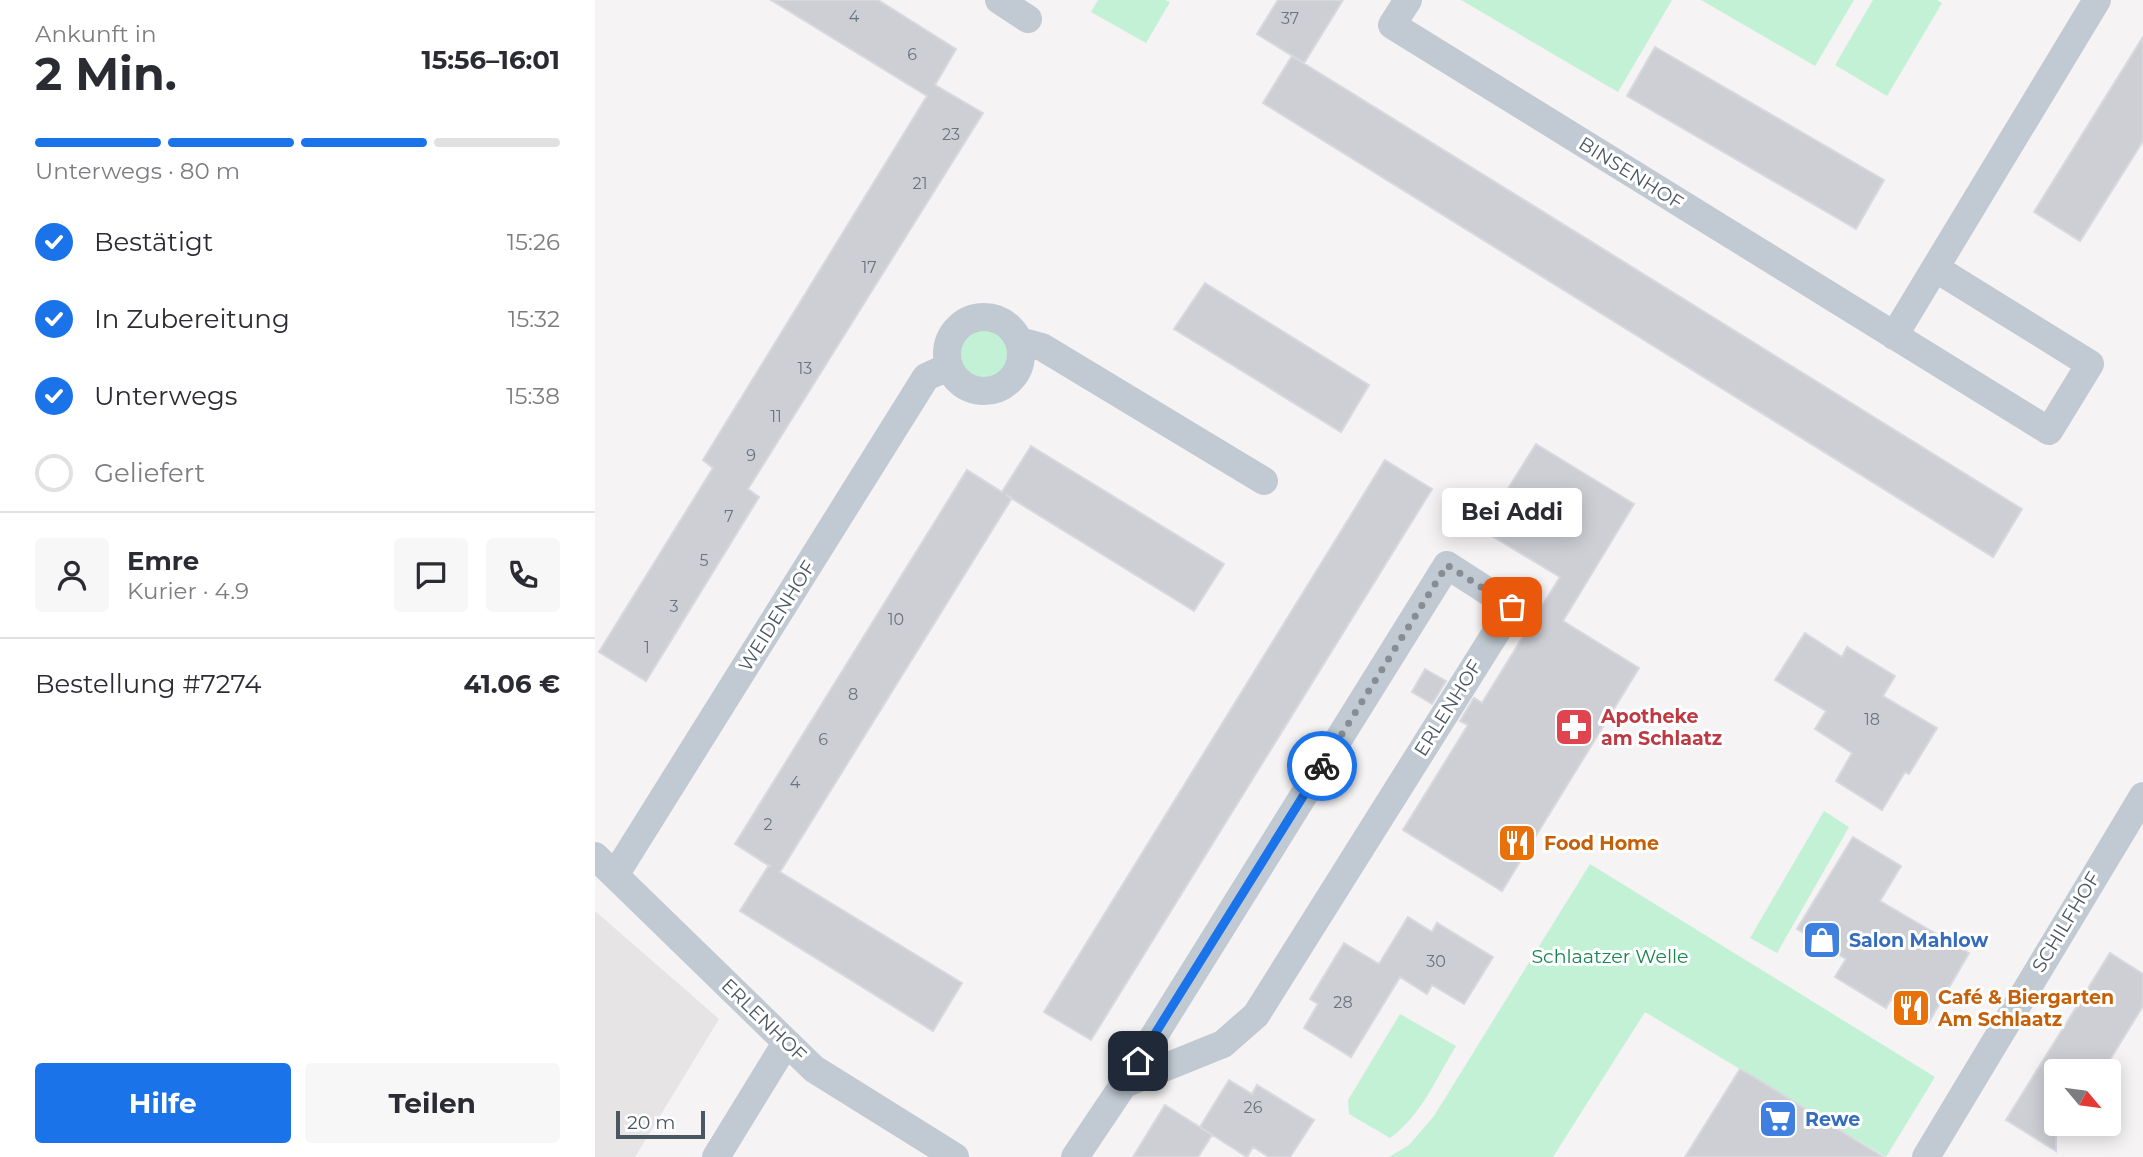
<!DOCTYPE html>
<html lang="de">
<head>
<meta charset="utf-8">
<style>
  :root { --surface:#fff; --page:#f7f7f7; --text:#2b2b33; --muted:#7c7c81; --line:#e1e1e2; --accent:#1a73e8 }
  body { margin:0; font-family:Montserrat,sans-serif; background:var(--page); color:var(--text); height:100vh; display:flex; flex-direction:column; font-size:26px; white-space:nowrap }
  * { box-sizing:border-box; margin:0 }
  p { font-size:23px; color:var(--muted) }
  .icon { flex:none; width:38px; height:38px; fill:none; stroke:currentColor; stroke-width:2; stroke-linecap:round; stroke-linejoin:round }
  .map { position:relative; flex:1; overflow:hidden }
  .sheet { display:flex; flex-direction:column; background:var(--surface); width:595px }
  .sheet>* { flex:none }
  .needle { width:46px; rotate:119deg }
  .fabs { position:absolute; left:1449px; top:1059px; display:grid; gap:14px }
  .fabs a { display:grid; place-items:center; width:77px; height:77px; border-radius:7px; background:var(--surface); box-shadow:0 4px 18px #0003; font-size:35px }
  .scale { position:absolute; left:21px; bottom:18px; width:89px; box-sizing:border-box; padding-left:7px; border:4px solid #4a5661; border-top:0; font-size:19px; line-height:24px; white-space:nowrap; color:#4a5661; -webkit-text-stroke:5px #fff; paint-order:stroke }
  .pin { position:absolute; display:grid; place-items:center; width:60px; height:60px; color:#fff; margin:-30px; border-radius:14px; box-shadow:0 4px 10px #0006 }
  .courier { position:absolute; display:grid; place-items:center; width:70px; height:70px; margin:-35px; border:5px solid #1a73e8; border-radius:50%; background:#fff; color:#222; box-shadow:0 2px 9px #0007 }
  .bubble { position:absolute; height:49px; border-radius:7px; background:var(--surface); box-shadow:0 4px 18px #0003; font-size:23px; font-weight:700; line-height:49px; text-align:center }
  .overview em { font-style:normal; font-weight:700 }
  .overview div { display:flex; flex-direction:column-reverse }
  .overview { display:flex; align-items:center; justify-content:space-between; height:119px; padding:0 35px }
  h1 { font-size:46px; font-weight:700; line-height:52px }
  .bar { display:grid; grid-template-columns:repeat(4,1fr); gap:10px 7px; align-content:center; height:84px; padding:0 35px }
  .bar i { height:9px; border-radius:5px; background:var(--line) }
  .bar .active { background:var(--accent) }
  .bar p { grid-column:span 4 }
  .line { display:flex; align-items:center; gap:18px; padding:0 35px; border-top:2px solid var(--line) }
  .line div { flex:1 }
  .round { display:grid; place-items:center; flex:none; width:74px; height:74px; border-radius:7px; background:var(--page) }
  ol { padding:0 35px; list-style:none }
  li { display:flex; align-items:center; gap:21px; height:77px }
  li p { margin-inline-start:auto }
  li .icon { padding:7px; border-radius:50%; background:var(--accent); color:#fff; stroke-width:4 }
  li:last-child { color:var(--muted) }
  li i { width:38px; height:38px; border:4px solid var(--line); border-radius:50% }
  .action { display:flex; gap:14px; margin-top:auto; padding:14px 35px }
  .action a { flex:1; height:80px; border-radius:7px; background:var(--accent); color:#fff; font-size:28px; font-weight:700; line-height:80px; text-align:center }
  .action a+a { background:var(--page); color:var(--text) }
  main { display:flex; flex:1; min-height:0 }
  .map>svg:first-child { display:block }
</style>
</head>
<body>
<main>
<section class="sheet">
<div class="overview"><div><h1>2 Min.</h1><p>Ankunft in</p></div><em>15:56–16:01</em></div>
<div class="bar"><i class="active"></i><i class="active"></i><i class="active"></i><i></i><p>Unterwegs · 80 m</p></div>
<ol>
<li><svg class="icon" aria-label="check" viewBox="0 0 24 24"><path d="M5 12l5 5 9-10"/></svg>Bestätigt<p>15:26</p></li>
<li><svg class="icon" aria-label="check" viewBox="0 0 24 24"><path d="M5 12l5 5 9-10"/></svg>In Zubereitung<p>15:32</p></li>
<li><svg class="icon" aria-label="check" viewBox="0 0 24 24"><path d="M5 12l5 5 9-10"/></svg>Unterwegs<p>15:38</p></li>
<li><i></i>Geliefert</li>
</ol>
<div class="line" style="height:126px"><a class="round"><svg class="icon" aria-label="person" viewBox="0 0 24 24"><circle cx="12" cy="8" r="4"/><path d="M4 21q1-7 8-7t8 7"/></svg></a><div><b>Emre</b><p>Kurier · 4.9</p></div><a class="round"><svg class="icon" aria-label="chat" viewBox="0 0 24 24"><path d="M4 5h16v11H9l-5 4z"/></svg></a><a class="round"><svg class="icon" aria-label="phone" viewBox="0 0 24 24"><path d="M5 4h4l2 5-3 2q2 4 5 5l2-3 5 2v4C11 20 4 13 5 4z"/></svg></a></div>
<div class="line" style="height:91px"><div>Bestellung #7274</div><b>41.06 €</b></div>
<div class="action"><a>Hilfe</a><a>Teilen</a></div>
</section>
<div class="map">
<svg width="1548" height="1157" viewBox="0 0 1548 1157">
  <rect width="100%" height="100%" fill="#f5f3f3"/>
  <path fill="#e6e4e5" d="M 0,911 L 124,1019 L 40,1157 L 0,1157 Z"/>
  <path fill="#c3f1d5" d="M 503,0 L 570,0 L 575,2 L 551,43 L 496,12 Z
    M 866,0 L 1077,0 L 1023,92 Z
    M 1106,0 L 1259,0 L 1220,66 Z
    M 1278,0 L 1342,0 L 1347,3 L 1292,96 L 1240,65 Z
    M364 355a26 26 0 1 1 52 0a26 26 0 1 1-52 0Z
    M 1229,811 L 1254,827 L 1182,953 L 1155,938 Z
    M 995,864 L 1340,1077 L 1291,1157 L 1050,1012 L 958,1157 L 794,1157 L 814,1145 L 839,1116 Z
    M 805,1014 L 861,1046 C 842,1077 826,1116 795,1138 L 754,1114 L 753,1100 Z"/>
  <path fill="#cdcfd5" stroke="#d7d9de" stroke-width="2" d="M 176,0 L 283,0 L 361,49 L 340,85 L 388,113 L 153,489 L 164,497 L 51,681 L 4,652 L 118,468 L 108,460 L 332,96 Z
    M 683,0 L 748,0 L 709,63 L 662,34 Z
    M 1548,37 L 1548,141 L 1485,241 L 1439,212 Z
    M 1060,47 L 1289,180 L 1261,229 L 1032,96 Z
    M 697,56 L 1427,509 L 1398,557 L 668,103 Z
    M 610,283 L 774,385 L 746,432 L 579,329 Z
    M 941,444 L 1039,504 L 968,621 L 1044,668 L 907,891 L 808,830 L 873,725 L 865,721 L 879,698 L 887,703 L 965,577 L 887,530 Z
    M 436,446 L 629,564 L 599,611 L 411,495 L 417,498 L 185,872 L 367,983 L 338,1031 L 145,911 L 174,865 L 176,867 L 140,844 L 372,470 L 407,492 Z
    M 790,460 L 837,489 L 496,1040 L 449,1012 Z
    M 1210,633 L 1247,657 L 1252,647 L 1300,676 L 1288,696 L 1342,728 L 1314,774 L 1310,772 L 1287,810 L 1241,781 L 1257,753 L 1220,729 L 1231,711 L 1180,680 Z
    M 830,669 L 851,681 L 837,704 L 817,692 Z
    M 1258,837 L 1306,866 L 1285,901 L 1374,953 L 1334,1022 L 1296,999 L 1291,1008 L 1240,977 L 1251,959 L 1202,929 Z
    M 813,917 L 837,932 L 842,923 L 898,957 L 869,1004 L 837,985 L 832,994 L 805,977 L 756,1057 L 709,1028 L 723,1004 L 715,999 L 749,943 L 784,964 Z
    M 1515,953 L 1548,974 L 1548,1006 L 1508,1071 L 1461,1071 L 1461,1151 L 1411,1120 Z
    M 1145,1069 L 1164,1080 L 1288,1157 L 1090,1157 Z
    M 634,1080 L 657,1094 L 662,1085 L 719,1120 L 695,1157 L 674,1157 L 658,1147 L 652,1157 L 605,1127 Z
    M 570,1105 L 617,1135 L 603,1157 L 538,1157 Z"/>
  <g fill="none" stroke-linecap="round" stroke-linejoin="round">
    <path stroke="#c1cad2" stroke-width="28" d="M 404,0 L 433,19
      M 813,0 L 797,25 L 1454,431 L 1495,364 L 1340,268
      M352 354a37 37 0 1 1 74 0a37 37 0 1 1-74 0Z
      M 1299,336 L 1502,0
      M 424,341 L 447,347 L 669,481
      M 0,856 L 219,1069 L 360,1157
      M 20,875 L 331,377 L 353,367
      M 121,1157 L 191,1043
      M 480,1157 L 529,1084 L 852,565 L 917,607 L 661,1015 L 628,1044 L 529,1084
      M 1331,1157 L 1548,796"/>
  </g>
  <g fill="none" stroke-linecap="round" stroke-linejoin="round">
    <path stroke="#868d94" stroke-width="7" stroke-dasharray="0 12.6" d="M 727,766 L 852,565 L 917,607"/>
    <path stroke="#1a73e8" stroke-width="9" d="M 543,1061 L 727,766"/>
  </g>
  <defs>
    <symbol id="pharmacy-square" viewBox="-11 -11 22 22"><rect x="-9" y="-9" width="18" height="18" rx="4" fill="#e0444e" stroke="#fff"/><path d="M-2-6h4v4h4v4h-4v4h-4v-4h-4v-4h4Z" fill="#fff"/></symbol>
    <symbol id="restaurant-square" viewBox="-11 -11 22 22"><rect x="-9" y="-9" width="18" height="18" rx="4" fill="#e8710a" stroke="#fff"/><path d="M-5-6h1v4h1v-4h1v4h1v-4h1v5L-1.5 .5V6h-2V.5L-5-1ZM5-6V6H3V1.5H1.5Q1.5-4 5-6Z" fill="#fff"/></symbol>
    <symbol id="shop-square" viewBox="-11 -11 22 22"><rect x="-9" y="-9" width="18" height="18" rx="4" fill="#3f7fe0" stroke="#fff"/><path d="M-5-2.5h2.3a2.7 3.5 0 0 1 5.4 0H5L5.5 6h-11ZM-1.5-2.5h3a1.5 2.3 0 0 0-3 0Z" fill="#fff"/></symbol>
    <symbol id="supermarket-square" viewBox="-11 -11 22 22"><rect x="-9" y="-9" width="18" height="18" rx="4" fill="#3f7fe0" stroke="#fff"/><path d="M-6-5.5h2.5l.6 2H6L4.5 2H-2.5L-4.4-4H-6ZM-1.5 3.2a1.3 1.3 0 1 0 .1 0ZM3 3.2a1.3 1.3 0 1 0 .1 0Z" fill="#fff"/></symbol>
  </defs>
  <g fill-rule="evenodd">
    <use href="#pharmacy-square" x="957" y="705" width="44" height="44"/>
    <use href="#restaurant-square" x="900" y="821" width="44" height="44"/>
    <use href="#shop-square" x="1205" y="918" width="44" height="44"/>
    <use href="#restaurant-square" x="1294" y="986" width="44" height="44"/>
    <use href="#supermarket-square" x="1161" y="1097" width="44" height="44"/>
  </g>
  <g text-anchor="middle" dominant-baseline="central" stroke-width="6" stroke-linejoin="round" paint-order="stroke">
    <g font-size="16" fill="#6b747e">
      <text x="259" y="16">4</text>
      <text x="695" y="18">37</text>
      <text x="317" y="54">6</text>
      <text x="356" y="134">23</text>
      <text x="325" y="183">21</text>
      <text x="274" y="267">17</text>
      <text x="210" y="368">13</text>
      <text x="181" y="416">11</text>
      <text x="156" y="455">9</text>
      <text x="134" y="516">7</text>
      <text x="109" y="560">5</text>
      <text x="79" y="606">3</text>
      <text x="301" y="619">10</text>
      <text x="52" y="647">1</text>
      <text x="258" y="694">8</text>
      <text x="1277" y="719">18</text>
      <text x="228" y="739">6</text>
      <text x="200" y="782">4</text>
      <text x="173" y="824">2</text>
      <text x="841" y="961">30</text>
      <text x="748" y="1002">28</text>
      <text x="658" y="1107">26</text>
    </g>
    <g font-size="19" fill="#4a5661" stroke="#fff">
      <text transform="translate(1036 173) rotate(32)">BINSENHOF</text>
      <text transform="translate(182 616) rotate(-58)">WEIDENHOF</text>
      <text transform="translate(853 708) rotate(-58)">ERLENHOF</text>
      <text transform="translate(1471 922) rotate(-59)">SCHILFHOF</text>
      <text transform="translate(169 1020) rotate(44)">ERLENHOF</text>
    </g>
    <g font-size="19" font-weight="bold" fill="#be3a42" stroke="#fff" text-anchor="start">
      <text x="1006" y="716">Apotheke<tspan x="1006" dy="22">am Schlaatz</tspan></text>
    </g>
    <g font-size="19" font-weight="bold" fill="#c56008" stroke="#fff" text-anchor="start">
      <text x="949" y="843">Food Home</text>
      <text x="1343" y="997">Café &amp; Biergarten<tspan x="1343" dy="22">Am Schlaatz</tspan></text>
    </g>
    <g font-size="19" font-weight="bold" fill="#366cbe" stroke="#fff" text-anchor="start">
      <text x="1254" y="940">Salon Mahlow</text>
      <text x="1210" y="1119">Rewe</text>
    </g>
    <g font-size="19" fill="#17864f" stroke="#fff">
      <text x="1015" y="956">Schlaatzer Welle</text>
    </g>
  </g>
</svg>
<div class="fabs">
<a><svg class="needle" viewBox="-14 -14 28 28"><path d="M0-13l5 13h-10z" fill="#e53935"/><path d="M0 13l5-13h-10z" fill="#7c7c81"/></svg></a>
</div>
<div class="scale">20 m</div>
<div class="pin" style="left:917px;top:607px;background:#ea580c"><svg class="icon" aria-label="bag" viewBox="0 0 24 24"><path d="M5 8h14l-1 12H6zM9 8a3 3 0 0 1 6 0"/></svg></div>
<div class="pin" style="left:543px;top:1061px;background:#1f2937"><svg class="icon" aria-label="home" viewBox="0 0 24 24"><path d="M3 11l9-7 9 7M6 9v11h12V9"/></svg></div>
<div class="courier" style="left:727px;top:766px"><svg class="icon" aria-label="bike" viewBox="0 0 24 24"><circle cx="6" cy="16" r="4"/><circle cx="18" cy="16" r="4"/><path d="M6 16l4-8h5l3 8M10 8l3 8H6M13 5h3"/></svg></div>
<div class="bubble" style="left:847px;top:488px;width:140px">Bei Addi</div>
</div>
</main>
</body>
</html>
